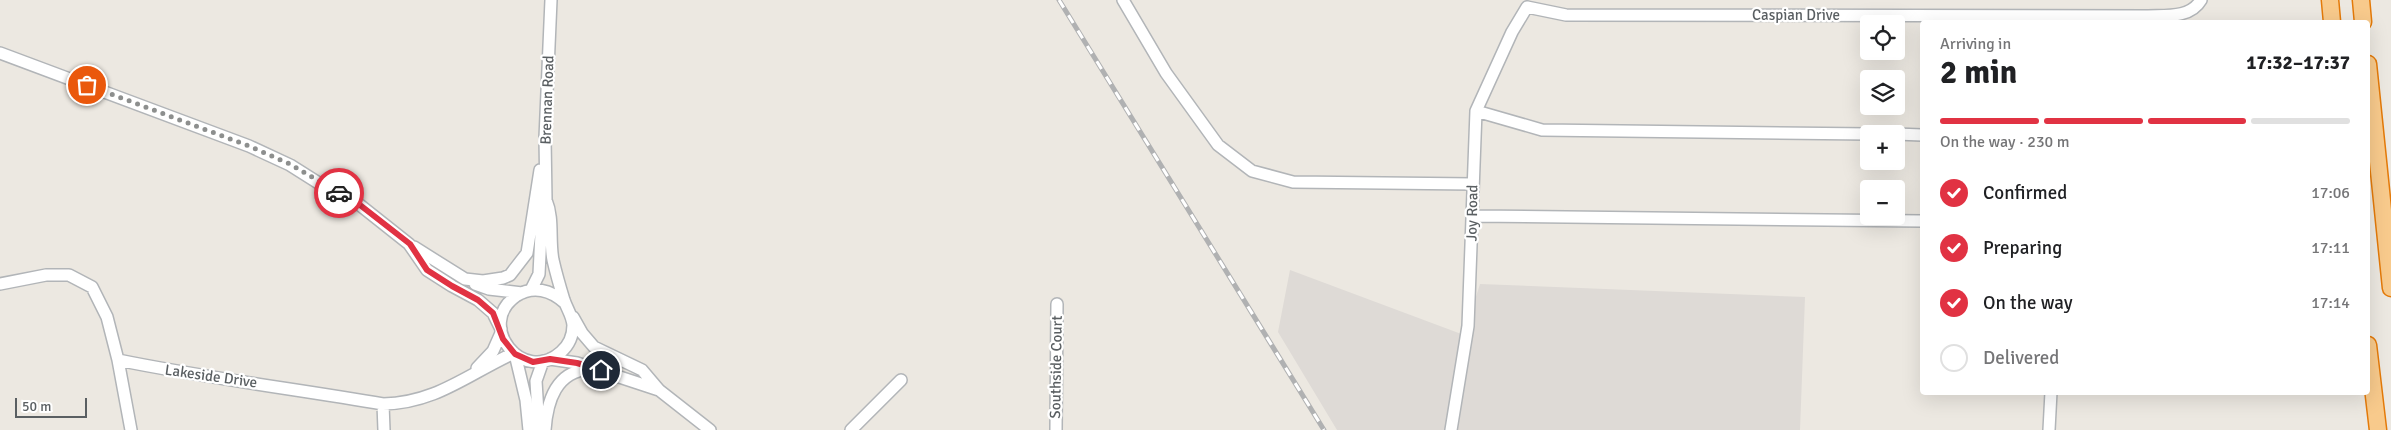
<!DOCTYPE html>
<html lang="en">
<head>
<meta charset="utf-8">
<style>
  :root { --surface:#fff; --page:#f6f6f6; --text:#202124; --muted:#757577; --line:#e0e0e0; --accent:#e13243 }
  body { margin:0; font-family:Signika,sans-serif; background:var(--page); color:var(--text); height:100vh; display:flex; flex-direction:column; font-size:19px; white-space:nowrap }
  * { box-sizing:border-box; margin:0 }
  p { font-size:16px; color:var(--muted) }
  .icon { flex:none; width:28px; height:28px; fill:none; stroke:currentColor; stroke-width:2; stroke-linecap:round; stroke-linejoin:round }
  .map { position:relative; flex:1; overflow:hidden }
  .side { position:absolute; left:1920px; top:20px; width:450px; height:375px; display:flex; flex-direction:column; background:var(--surface); border-radius:5px; box-shadow:0 5px 20px #0002 }
  .side>* { flex:none }
  .controls { position:absolute; left:1860px; top:15px; display:grid; gap:10px }
  .controls a { display:grid; place-items:center; width:45px; height:45px; border-radius:5px; background:var(--surface); box-shadow:0 5px 20px #0002; font-size:25px }
  .scale { position:absolute; left:15px; bottom:12px; width:72px; box-sizing:border-box; padding-left:5px; border:2px solid #5a5f62; border-top:0; font-size:14px; line-height:18px; white-space:nowrap; color:#5a5f62; -webkit-text-stroke:4px #fff; paint-order:stroke }
  .pin { position:absolute; display:grid; place-items:center; width:42px; height:42px; color:#fff; margin:-21px; border:2px solid #fff; border-radius:50%; box-shadow:0 1px 5px #0007 }
  .courier { position:absolute; display:grid; place-items:center; width:50px; height:50px; margin:-25px; border:4px solid #e13243; border-radius:50%; background:#fff; color:#222; box-shadow:0 1px 6px #0007 }
  .head em { font-style:normal; font-weight:700 }
  .head div { display:flex; flex-direction:column-reverse }
  .head { display:flex; align-items:center; justify-content:space-between; height:85px; padding:0 20px }
  h1 { font-size:32px; font-weight:700; line-height:38px }
  .bar { display:grid; grid-template-columns:repeat(4,1fr); gap:8px 5px; align-content:center; height:60px; padding:0 20px }
  .bar i { height:6px; border-radius:4px; background:var(--line) }
  .bar .current { background:var(--accent) }
  .bar p { grid-column:span 4 }
  ol { padding:0 20px; list-style:none }
  li { display:flex; align-items:center; gap:15px; height:55px }
  li p { margin-inline-start:auto }
  li .icon { padding:5px; border-radius:50%; background:var(--accent); color:#fff; stroke-width:4 }
  li:last-child { color:var(--muted) }
  li i { width:28px; height:28px; border:2px solid var(--line); border-radius:50% }
  .map>svg:first-child { display:block }
</style>
</head>
<body>
<div class="map">
<svg width="2391" height="430" viewBox="0 0 2391 430">
  <rect width="100%" height="100%" fill="#ece8e1"/>
  <path fill="#dedad6" d="M 1290,270 L 1464,335 L 1480,284 L 1805,297 L 1800,430 L 1337,430 L 1278,332 Z"/>
  <g fill="none" stroke-linecap="round" stroke-linejoin="round">
    <defs>
      <path id="minor" d="M 1123,0 L 1166,73 L 1218,145 L 1252,171 L 1293,182 L 1473,184
        M 1527,7 L 1566,15 L 2146,16 C 2164,15 2190,19 2201,0
        M 0,53 L 249,146 L 290,165 L 328,189 L 351,198 L 409,244 L 427,270 L 452,286 L 478,300 L 493,313 L 501,329
        M 1476,111 L 1542,130 L 1869,134
        M 1896,134 L 1922,135
        M 546,200 C 554,219 549,240 553,260 C 556,273 560,287 564,300 C 567,309 572,315 573,325 C 573,335 569,345 561,352 C 523,386 475,325 516,296 C 533,285 551,290 565,303
        M 1472,216 L 1922,221
        M 414,247 L 465,279 L 483,281 L 503,278 L 510,275 L 527,253 L 540,170
        M 0,284 L 46,275 L 69,275 L 92,287 L 107,317 L 118,360 C 206,378 295,389 383,404 C 436,403 468,374 514,353
        M 475,284 L 489,289 L 522,293
        M 531,290 L 539,274 L 542,214 L 546,200 L 545,138 L 551,0
        M 573,317 L 582,333 L 594,347 L 642,370 L 659,390 L 710,430
        M 515,354 L 526,400 L 529,430
        M 550,359 L 577,363 L 659,390
        M 118,360 L 131,430
        M 477,368 L 493,351 L 501,333
        M 383,404 L 384,430
        M 539,430 L 536,381 L 543,361
        M 545,430 C 547,401 556,371 590,369
        M 851,430 L 901,380
        M 1056,430 L 1057,304
        M 1451,430 L 1468,326 L 1476,111 L 1512,32 L 1527,7
        M 2049,430 L 2051,392"/>
      <path id="highway" d="M 2330,0 L 2332,22
        M 2361,0 L 2363,22
        M 2368,64 L 2391,288
        M 2368,345 L 2378,430"/>
    </defs>
    <use href="#minor" stroke="#b2b5b8" stroke-width="14"/>
    <use href="#highway" stroke="#e47a09" stroke-width="19"/>
    <use href="#minor" stroke="#fff" stroke-width="11"/>
    <use href="#highway" stroke="#f8ca8c" stroke-width="16"/>
    <defs>
      <path id="rail" d="M 1059,0 L 1324,430"/>
    </defs>
    <use href="#rail" stroke="#b0b1b2" stroke-width="5"/>
    <use href="#rail" stroke="#fff" stroke-width="3" stroke-dasharray="9" stroke-linecap="butt"/>
  </g>
  <g fill="none" stroke-linecap="round" stroke-linejoin="round">
    <path stroke="#8d8f8e" stroke-width="5" stroke-dasharray="0 9" d="M 87,85 L 249,146 L 290,164 L 339,193"/>
    <path stroke="#e13243" stroke-width="6" d="M 339,193 L 351,198 L 410,244 L 427,270 L 452,286 L 478,300 L 493,313 L 503,339 L 515,354 L 533,362 L 550,359 L 577,363 L 601,370"/>
  </g>
  <g text-anchor="middle" dominant-baseline="central" stroke-width="4.5" stroke-linejoin="round" paint-order="stroke">
    <g font-size="15" fill="#5a5f62" stroke="#fff">
      <text x="1796" y="15">Caspian Drive</text>
      <text transform="translate(547 100) rotate(-88)">Brennan Road</text>
      <text transform="translate(1472 213) rotate(-89)">Joy Road</text>
      <text transform="translate(1056 367) rotate(-89)">Southside Court</text>
      <text transform="translate(211 376) rotate(8)">Lakeside Drive</text>
    </g>
  </g>
</svg>
<div class="controls">
<a><svg class="icon" aria-label="locate" viewBox="0 0 24 24"><circle cx="12" cy="12" r="6"/><path d="M12 2v4M12 18v4M2 12h4M18 12h4"/></svg></a>
<a><svg class="icon" aria-label="layers" viewBox="0 0 24 24"><path d="M12 4l9 5-9 5-9-5zM3 14l9 5 9-5"/></svg></a>
<a>+</a>
<a>−</a>
</div>
<div class="scale">50 m</div>
<div class="pin" style="left:87px;top:85px;background:#ea580c"><svg class="icon" aria-label="bag" viewBox="0 0 24 24"><path d="M5 8h14l-1 12H6zM9 8a3 3 0 0 1 6 0"/></svg></div>
<div class="pin" style="left:601px;top:370px;background:#1f2937"><svg class="icon" aria-label="home" viewBox="0 0 24 24"><path d="M3 11l9-7 9 7M6 9v11h12V9"/></svg></div>
<div class="courier" style="left:339px;top:193px"><svg class="icon" aria-label="car" viewBox="0 0 24 24"><path d="M5 17H2v-5l4-1 3-4h7l3 4 3 1v5h-3M9 17h6M6 11h13"/><circle cx="7" cy="17" r="2"/><circle cx="17" cy="17" r="2"/></svg></div>
<section class="side">
<div class="head"><div><h1>2 min</h1><p>Arriving in</p></div><em>17:32–17:37</em></div>
<div class="bar"><i class="current"></i><i class="current"></i><i class="current"></i><i></i><p>On the way · 230 m</p></div>
<ol>
<li><svg class="icon" aria-label="check" viewBox="0 0 24 24"><path d="M5 12l5 5 9-10"/></svg>Confirmed<p>17:06</p></li>
<li><svg class="icon" aria-label="check" viewBox="0 0 24 24"><path d="M5 12l5 5 9-10"/></svg>Preparing<p>17:11</p></li>
<li><svg class="icon" aria-label="check" viewBox="0 0 24 24"><path d="M5 12l5 5 9-10"/></svg>On the way<p>17:14</p></li>
<li><i></i>Delivered</li>
</ol>
</section>
</div>
</body>
</html>
